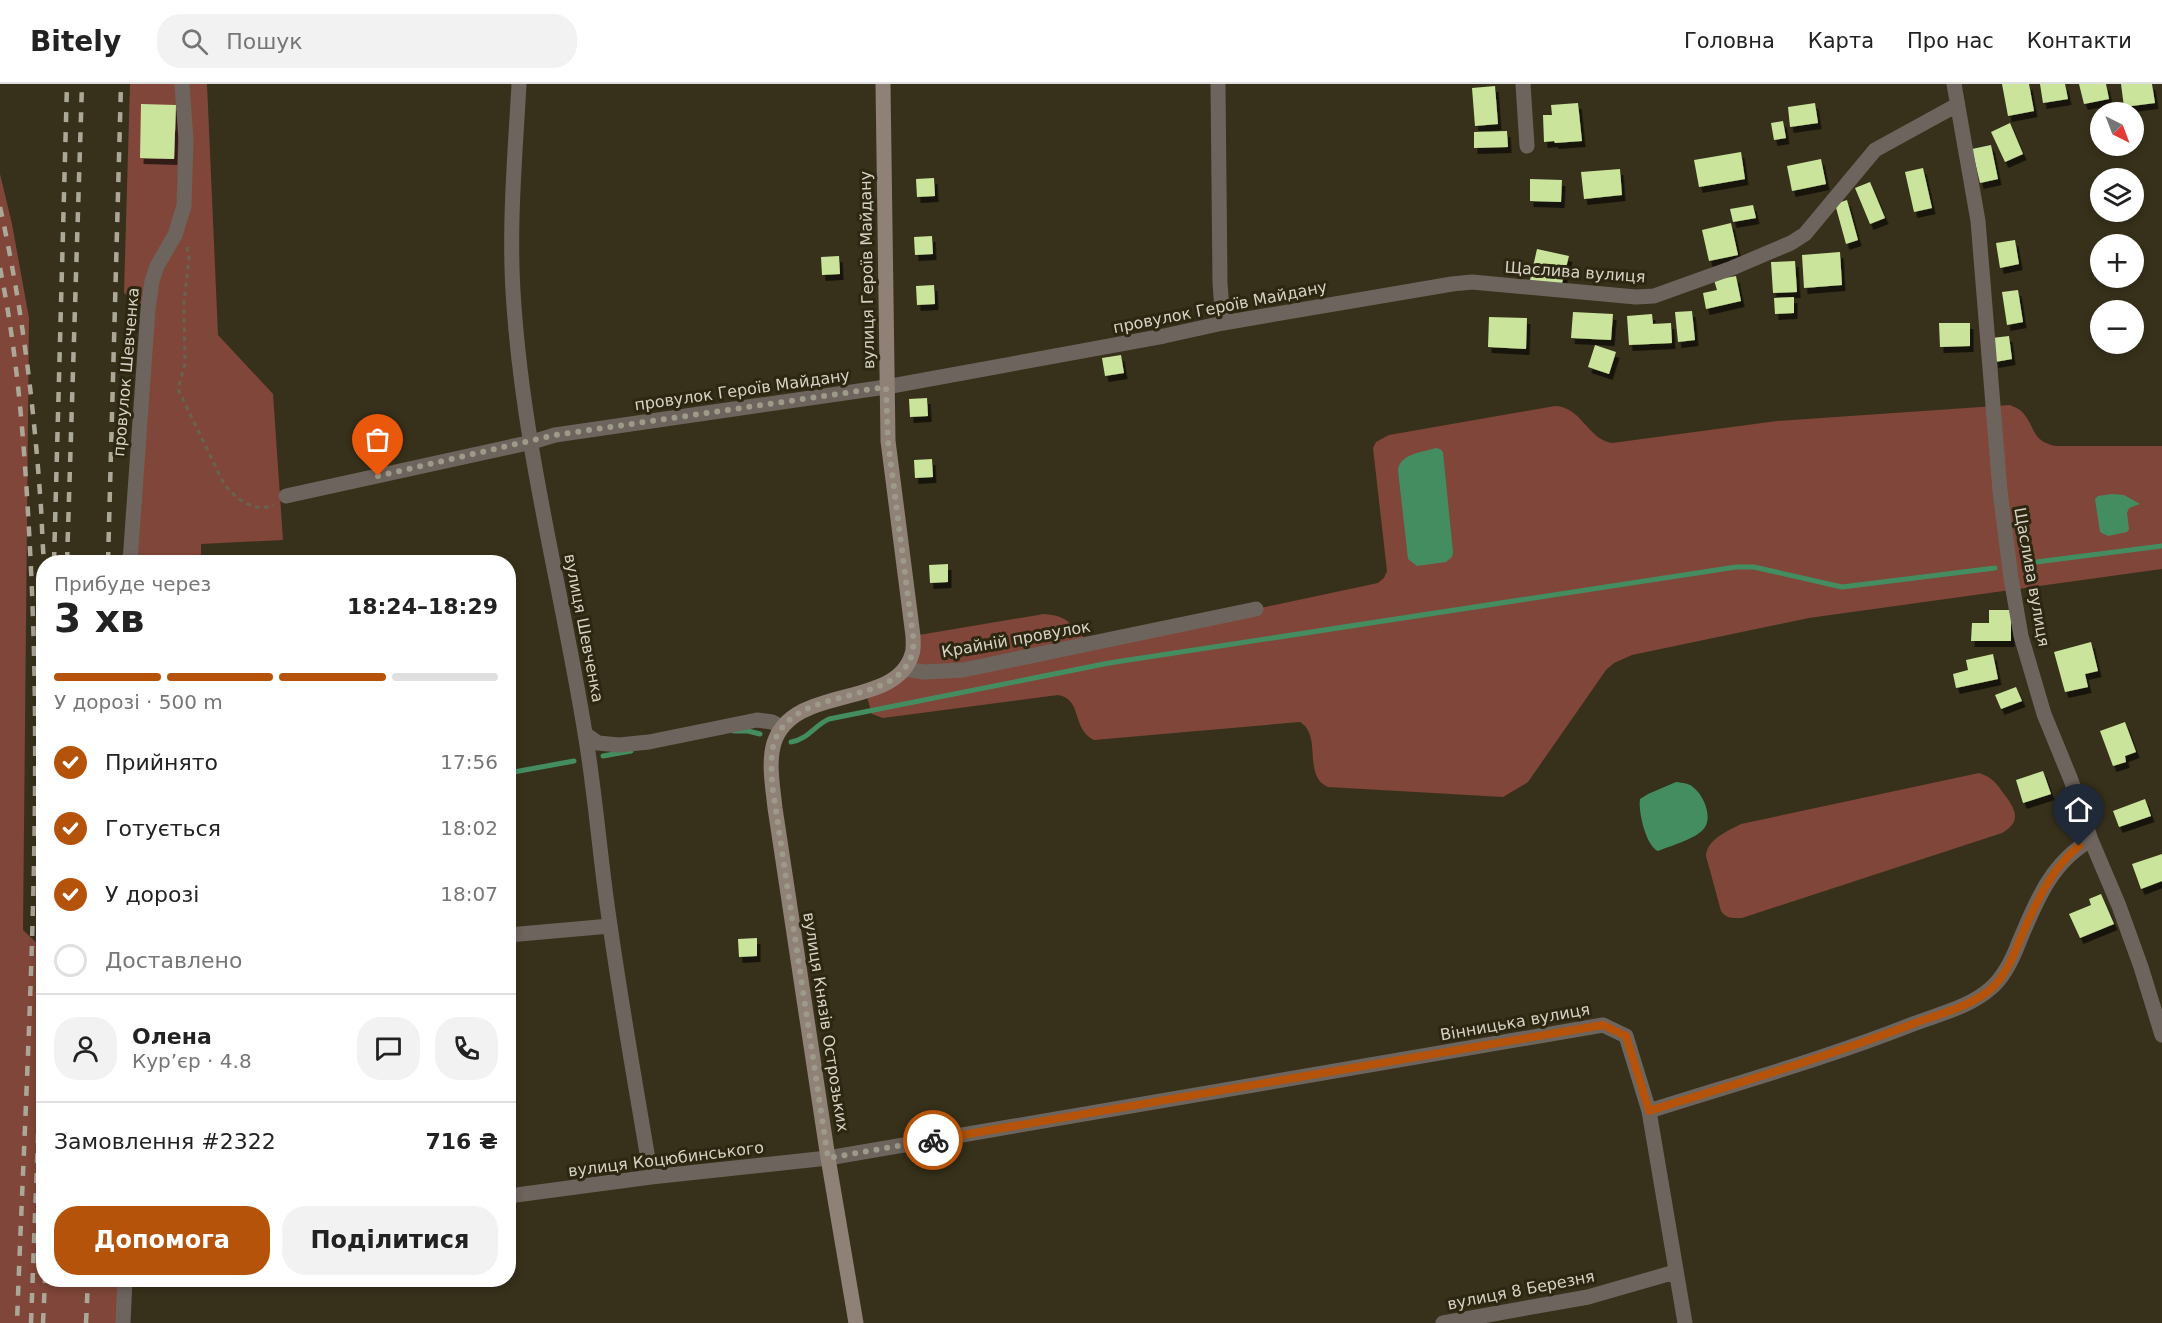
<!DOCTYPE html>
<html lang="uk">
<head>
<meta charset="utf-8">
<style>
  :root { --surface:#fff; --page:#f2f2f2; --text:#222; --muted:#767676; --line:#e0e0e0; --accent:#b45309 }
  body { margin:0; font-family:"DejaVu Sans",sans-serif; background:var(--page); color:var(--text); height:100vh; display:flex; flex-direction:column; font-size:22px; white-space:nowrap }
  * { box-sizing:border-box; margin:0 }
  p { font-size:20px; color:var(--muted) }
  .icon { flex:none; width:33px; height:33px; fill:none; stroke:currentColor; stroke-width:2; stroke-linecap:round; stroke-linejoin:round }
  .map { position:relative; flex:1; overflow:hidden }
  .panel { position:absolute; left:36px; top:471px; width:480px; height:732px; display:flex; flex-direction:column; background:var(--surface); border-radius:24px; box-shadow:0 3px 9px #0003 }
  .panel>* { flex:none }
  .needle { width:39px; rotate:138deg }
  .tools { position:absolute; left:2090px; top:18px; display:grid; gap:12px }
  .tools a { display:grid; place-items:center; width:54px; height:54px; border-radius:50%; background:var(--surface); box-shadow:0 3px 9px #0003; font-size:30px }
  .pin { position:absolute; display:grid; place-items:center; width:51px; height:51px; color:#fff; margin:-62px -26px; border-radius:50% 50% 50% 0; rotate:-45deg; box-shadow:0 0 6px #0007 }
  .pin .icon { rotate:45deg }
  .courier { position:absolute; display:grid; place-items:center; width:60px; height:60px; margin:-30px; border:4px solid #b45309; border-radius:50%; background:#fff; color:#222; box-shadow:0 2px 8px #0007 }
  .head em { font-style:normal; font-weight:600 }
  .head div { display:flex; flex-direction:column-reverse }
  .head { display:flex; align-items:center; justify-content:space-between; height:102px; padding:0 18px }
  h1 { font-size:39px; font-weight:600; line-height:45px }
  .bar { display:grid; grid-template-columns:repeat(4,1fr); gap:9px 6px; align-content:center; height:72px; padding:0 18px }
  .bar i { height:8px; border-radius:4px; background:var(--line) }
  .bar .active { background:var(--accent) }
  .bar p { grid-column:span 4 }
  .line { display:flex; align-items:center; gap:15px; padding:0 18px; border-top:2px solid var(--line) }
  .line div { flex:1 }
  .round { display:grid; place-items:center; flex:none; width:63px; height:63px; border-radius:24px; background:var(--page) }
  ol { padding:0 18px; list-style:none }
  li { display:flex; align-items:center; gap:18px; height:66px }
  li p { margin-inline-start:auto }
  li .icon { padding:6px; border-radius:50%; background:var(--accent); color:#fff; stroke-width:4 }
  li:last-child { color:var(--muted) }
  li i { width:33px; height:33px; border:3px solid var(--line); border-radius:50% }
  .button { display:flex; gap:12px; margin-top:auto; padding:12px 18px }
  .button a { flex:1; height:69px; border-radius:24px; background:var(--accent); color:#fff; font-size:24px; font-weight:600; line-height:69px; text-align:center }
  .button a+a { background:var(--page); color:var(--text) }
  header { display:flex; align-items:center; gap:36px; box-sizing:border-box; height:84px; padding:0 30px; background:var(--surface); border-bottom:2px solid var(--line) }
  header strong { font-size:28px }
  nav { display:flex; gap:33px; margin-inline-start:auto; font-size:21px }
  .search { width:420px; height:54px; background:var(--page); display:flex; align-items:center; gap:15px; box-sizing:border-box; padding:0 21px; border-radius:24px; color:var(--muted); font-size:22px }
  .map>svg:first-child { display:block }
</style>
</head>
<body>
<header>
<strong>Bitely</strong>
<div class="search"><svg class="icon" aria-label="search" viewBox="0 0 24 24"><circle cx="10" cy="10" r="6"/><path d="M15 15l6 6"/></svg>Пошук</div>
<nav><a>Головна</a><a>Карта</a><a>Про нас</a><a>Контакти</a></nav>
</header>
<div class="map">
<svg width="2162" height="1239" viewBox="0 0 2162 1239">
  <defs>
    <filter id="shadow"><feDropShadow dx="3.5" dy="6" stdDeviation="0" flood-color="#0009"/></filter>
  </defs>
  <rect width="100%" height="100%" fill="#37311b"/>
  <path fill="#804639" d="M 130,0 L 207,0 L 218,251 L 273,310 L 283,456 L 201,460 L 201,478 L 130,478 L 148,225 L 124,209 Z
    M 0,90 L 12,140 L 29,234 L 23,846 L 43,865 L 44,1196 L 124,1196 L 123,1239 L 0,1239 Z
    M 2010,321 C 2014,323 2020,325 2023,329 C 2036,344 2031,356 2055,362 L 2162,362 L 2162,485 L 1809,534 L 1632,571 L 1614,579 L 1606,586 L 1528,698 L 1503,713 L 1328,703 C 1302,692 1323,652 1300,638 L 1094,656 C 1071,645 1083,615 1058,611 L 883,634 L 872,630 L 865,606 L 893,596 L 913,552 L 1044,530 C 1067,532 1069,538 1084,554 L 1256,525 L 1378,499 L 1384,494 L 1387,487 L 1373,364 L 1376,358 L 1389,351 L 1555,322 C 1582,323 1587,355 1612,359 L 1777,337 Z
    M 1979,689 C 1992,693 1997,700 2004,710 C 2016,726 2022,737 2002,749 L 1742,834 C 1732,834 1727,835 1721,827 L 1706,772 C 1707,755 1728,747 1741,740 Z"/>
  <path fill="#448d61" d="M 1436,364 L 1440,365 L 1443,368 L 1453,468 L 1452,473 L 1446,478 L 1417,482 L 1408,475 L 1398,386 C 1400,370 1422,368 1436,364 Z
    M 2112,410 L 2124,411 L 2140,420 L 2129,424 L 2127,429 L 2129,445 L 2127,448 L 2108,452 L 2100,448 L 2095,415 L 2098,412 Z
    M 1676,698 C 1683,699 1689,699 1694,704 C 1704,712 1712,732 1705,743 C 1699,754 1670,762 1658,767 C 1646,762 1638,727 1640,715 L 1648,710 Z"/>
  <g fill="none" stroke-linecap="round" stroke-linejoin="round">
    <path stroke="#448d61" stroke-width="5" d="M 2028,479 L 2162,462
      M 734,647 L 748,647 L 760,650
      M 791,658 C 807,656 815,641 829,635 L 1109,579 L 1736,483 L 1754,483 L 1842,503 L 1995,484
      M 603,672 L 631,667
      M 508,689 L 574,677"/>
  </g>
  <path fill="#cae59b" filter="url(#shadow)" d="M 2002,0 L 2029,0 L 2034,27 L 2008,32 Z
    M 2040,0 L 2065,0 L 2068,15 L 2043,19 Z
    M 2079,0 L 2106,0 L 2109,15 L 2084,20 Z
    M 2121,0 L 2152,0 L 2155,19 L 2124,23 Z
    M 1495,2 L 1498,40 L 1475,42 L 1472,4 Z
    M 1578,19 L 1582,57 L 1555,59 L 1554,57 L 1544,58 L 1543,31 L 1552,31 L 1551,21 Z
    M 1815,19 L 1818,39 L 1790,43 L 1788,23 Z
    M 141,20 L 176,21 L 174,75 L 140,74 Z
    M 1783,37 L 1786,54 L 1774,56 L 1771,39 Z
    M 2010,39 L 2023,70 L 2005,78 L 1991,48 Z
    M 1507,47 L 1508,63 L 1474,64 L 1474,48 Z
    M 1991,61 L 1998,95 L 1980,99 L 1972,65 Z
    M 1741,68 L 1745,95 L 1699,103 L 1694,76 Z
    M 1821,75 L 1826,100 L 1792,107 L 1787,82 Z
    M 1923,84 L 1932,124 L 1914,128 L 1905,88 Z
    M 1620,85 L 1622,111 L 1584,115 L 1581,88 Z
    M 934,94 L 935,112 L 917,113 L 916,95 Z
    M 1530,95 L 1562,96 L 1561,118 L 1530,117 Z
    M 1870,98 L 1885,134 L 1870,140 L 1855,104 Z
    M 1847,116 L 1858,156 L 1846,160 L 1835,120 Z
    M 1753,121 L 1756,134 L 1733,138 L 1730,125 Z
    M 1731,139 L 1738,171 L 1709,177 L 1702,146 Z
    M 932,152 L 933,170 L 915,171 L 914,153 Z
    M 2015,156 L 2019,180 L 2000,184 L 1996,159 Z
    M 1537,165 L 1569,172 L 1561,203 L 1530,196 Z
    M 1840,168 L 1842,201 L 1804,204 L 1802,171 Z
    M 839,172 L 840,190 L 822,191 L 821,173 Z
    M 1795,177 L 1797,208 L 1773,209 L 1771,178 Z
    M 1736,192 L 1741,217 L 1706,225 L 1703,209 L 1717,206 L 1714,196 Z
    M 934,201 L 935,220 L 917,221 L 916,202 Z
    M 2018,206 L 2023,238 L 2007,241 L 2002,208 Z
    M 1794,213 L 1794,229 L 1775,230 L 1774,214 Z
    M 1692,227 L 1695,256 L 1678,258 L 1675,228 Z
    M 1573,228 L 1613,230 L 1611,256 L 1571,254 Z
    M 1652,230 L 1653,240 L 1671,239 L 1672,259 L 1629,261 L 1627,232 Z
    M 1489,233 L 1527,234 L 1526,265 L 1488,263 Z
    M 1939,239 L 1970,239 L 1970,262 L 1940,263 Z
    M 2009,252 L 2012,275 L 1995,278 L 1992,254 Z
    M 1595,261 L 1616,268 L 1609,290 L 1588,283 Z
    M 1121,271 L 1124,289 L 1105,292 L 1102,274 Z
    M 927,314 L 928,332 L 910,333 L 909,315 Z
    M 932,375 L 933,393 L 915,394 L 914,376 Z
    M 948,480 L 948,498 L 930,499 L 929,481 Z
    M 1989,526 L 2011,526 L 2011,557 L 1971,557 L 1972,539 L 1989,539 Z
    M 2091,558 L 2098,587 L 2085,590 L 2088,603 L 2065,608 L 2054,568 Z
    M 1993,570 L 1998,595 L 1956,604 L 1953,590 L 1968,586 L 1966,576 Z
    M 2016,603 L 2022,617 L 2001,625 L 1995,611 Z
    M 2125,638 L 2136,668 L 2125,672 L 2126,678 L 2113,682 L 2100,647 Z
    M 2043,687 L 2051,710 L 2023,719 L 2016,696 Z
    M 2145,715 L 2151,732 L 2119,743 L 2113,727 Z
    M 2162,770 L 2162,797 L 2141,805 L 2132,780 Z
    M 2101,810 L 2114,840 L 2080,854 L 2069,830 L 2091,821 L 2089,815 Z
    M 757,854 L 757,872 L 739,873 L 738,855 Z"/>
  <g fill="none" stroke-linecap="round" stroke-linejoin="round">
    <path stroke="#686350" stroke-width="3" stroke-dasharray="4.5 4.5" stroke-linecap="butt" d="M 187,163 L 189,175 L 184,219 L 185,280 L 178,305 L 224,400 C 236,415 254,429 274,421"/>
    <path stroke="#6d655d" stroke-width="15" d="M 519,0 C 515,73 508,148 514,222 C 524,366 562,507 585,649 C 596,713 600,777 610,841 C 622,926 637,1009 651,1093
      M 1218,0 L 1220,199 L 1223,239
      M 1523,0 L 1527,62
      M 1954,0 L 1978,137 L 2000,407 L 2011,494 L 2021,552 L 2044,630 L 2071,696 L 2091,756 L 2119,822 L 2141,883 L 2162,951
      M 286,412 L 532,358 L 555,351 L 886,303 L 1164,252 L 1223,239 L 1452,200 L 1472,198 L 1636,213 L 1654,212 L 1732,184 L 1791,159 L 1805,150 L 1875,66 L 1957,21
      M 130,478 L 148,225 L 152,197 L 157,182 L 175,151 L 184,122 L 186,56 L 182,0
      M 905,585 L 924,588 L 963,586 L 1256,525
      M 585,650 L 598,659 L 619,661 L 649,658 L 757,636 L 772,638 L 782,643
      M 508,851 L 610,842
      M 1649,1027 L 1685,1239
      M 508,1112 L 651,1093 L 828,1074 L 1603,941 L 1626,952 L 1649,1027 C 1737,999 1827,974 1913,940 C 1939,930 1970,923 1991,904 C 2005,892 2013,874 2019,858 C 2036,818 2051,778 2091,756
      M 123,1239 L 125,1196
      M 1443,1239 L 1588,1213 L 1675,1188"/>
    <path stroke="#8f8175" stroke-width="15" d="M 856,1239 L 828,1074 L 775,724 C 773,704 768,679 774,659 C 793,599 896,626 912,570 C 914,565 913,558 913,552 L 888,357 L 883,0"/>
    <path stroke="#aca898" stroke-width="4.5" stroke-dasharray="10 10" stroke-linecap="butt" d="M 0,123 C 21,217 33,313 40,410 C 42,432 42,456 44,478
      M 0,184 C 20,282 26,385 31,485 C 43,736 26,988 17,1239
      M 54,478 L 67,0
      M 67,478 L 82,0
      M 108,478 L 121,0
      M 31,1239 L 44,891
      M 43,1239 L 45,1196
      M 86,1239 L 88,1196"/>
  </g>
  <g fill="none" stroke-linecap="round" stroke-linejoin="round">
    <path stroke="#9e9a8a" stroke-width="6" stroke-dasharray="0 10.8" d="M 378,392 L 555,351 L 886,303 L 888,357 L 913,552 C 913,558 914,565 912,570 C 896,625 794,599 774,659 C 770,672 772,687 772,700 L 828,1074 L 933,1056"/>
    <path stroke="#b45309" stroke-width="8" d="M 933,1056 L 1603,941 L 1626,952 L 1649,1027 C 1739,999 1829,972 1918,938 C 1942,929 1972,922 1992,904 C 2006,891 2014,871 2021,853 C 2036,819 2050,786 2079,762"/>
  </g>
  <g text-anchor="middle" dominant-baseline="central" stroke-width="6" stroke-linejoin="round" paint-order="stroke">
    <g font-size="16" fill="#d6d3c6" stroke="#2d2711">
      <text transform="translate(867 186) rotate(-91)">вулиця Героїв Майдану</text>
      <text transform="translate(1575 188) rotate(4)">Щаслива вулиця</text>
      <text transform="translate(1220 223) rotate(-11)">провулок Героїв Майдану</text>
      <text transform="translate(126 288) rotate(-85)">провулок Шевченка</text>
      <text transform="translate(742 306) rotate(-8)">провулок Героїв Майдану</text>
      <text transform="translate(2032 493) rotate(80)">Щаслива вулиця</text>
      <text transform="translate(584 544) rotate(79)">вулиця Шевченка</text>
      <text transform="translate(1016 555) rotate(-10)">Крайній провулок</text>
      <text transform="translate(826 938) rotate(81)">вулиця Князів Острозьких</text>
      <text transform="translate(1515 938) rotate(-10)">Вінницька вулиця</text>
      <text transform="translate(666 1075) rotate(-7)">вулиця Коцюбинського</text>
      <text transform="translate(1521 1206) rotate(-11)">вулиця 8 Березня</text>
    </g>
  </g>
</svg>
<div class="tools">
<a><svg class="needle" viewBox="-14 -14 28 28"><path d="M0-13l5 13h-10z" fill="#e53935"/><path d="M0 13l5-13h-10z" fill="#767676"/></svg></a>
<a><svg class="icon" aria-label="layers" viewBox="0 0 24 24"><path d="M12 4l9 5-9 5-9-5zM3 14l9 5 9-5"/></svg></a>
<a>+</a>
<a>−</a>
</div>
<div class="pin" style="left:378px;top:392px;background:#ea580c"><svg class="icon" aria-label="bag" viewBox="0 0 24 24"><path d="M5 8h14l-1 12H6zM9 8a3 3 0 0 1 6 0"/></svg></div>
<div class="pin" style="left:2079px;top:762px;background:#1f2937"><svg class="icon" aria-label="home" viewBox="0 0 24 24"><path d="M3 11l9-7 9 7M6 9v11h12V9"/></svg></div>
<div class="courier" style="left:933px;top:1056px"><svg class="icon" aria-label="bike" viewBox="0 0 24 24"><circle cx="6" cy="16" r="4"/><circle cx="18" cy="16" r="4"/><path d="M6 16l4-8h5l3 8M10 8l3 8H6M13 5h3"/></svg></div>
<section class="panel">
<div class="head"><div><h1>3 хв</h1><p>Прибуде через</p></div><em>18:24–18:29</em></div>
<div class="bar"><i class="active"></i><i class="active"></i><i class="active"></i><i></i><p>У дорозі · 500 m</p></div>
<ol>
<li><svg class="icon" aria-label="check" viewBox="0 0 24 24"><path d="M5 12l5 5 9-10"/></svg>Прийнято<p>17:56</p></li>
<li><svg class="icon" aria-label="check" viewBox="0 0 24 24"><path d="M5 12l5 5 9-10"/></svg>Готується<p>18:02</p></li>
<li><svg class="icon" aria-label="check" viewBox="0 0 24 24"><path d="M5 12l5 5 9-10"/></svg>У дорозі<p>18:07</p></li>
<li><i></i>Доставлено</li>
</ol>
<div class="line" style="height:108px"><a class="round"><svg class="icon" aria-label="person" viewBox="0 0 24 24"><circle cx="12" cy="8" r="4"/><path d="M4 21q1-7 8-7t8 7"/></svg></a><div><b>Олена</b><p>Кур’єр · 4.8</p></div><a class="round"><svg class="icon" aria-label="chat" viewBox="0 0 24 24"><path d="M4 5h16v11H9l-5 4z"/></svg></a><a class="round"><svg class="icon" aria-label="phone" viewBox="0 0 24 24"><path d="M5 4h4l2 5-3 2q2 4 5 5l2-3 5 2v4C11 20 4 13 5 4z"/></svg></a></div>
<div class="line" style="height:78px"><div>Замовлення #2322</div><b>716 ₴</b></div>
<div class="button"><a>Допомога</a><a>Поділитися</a></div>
</section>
</div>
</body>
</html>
